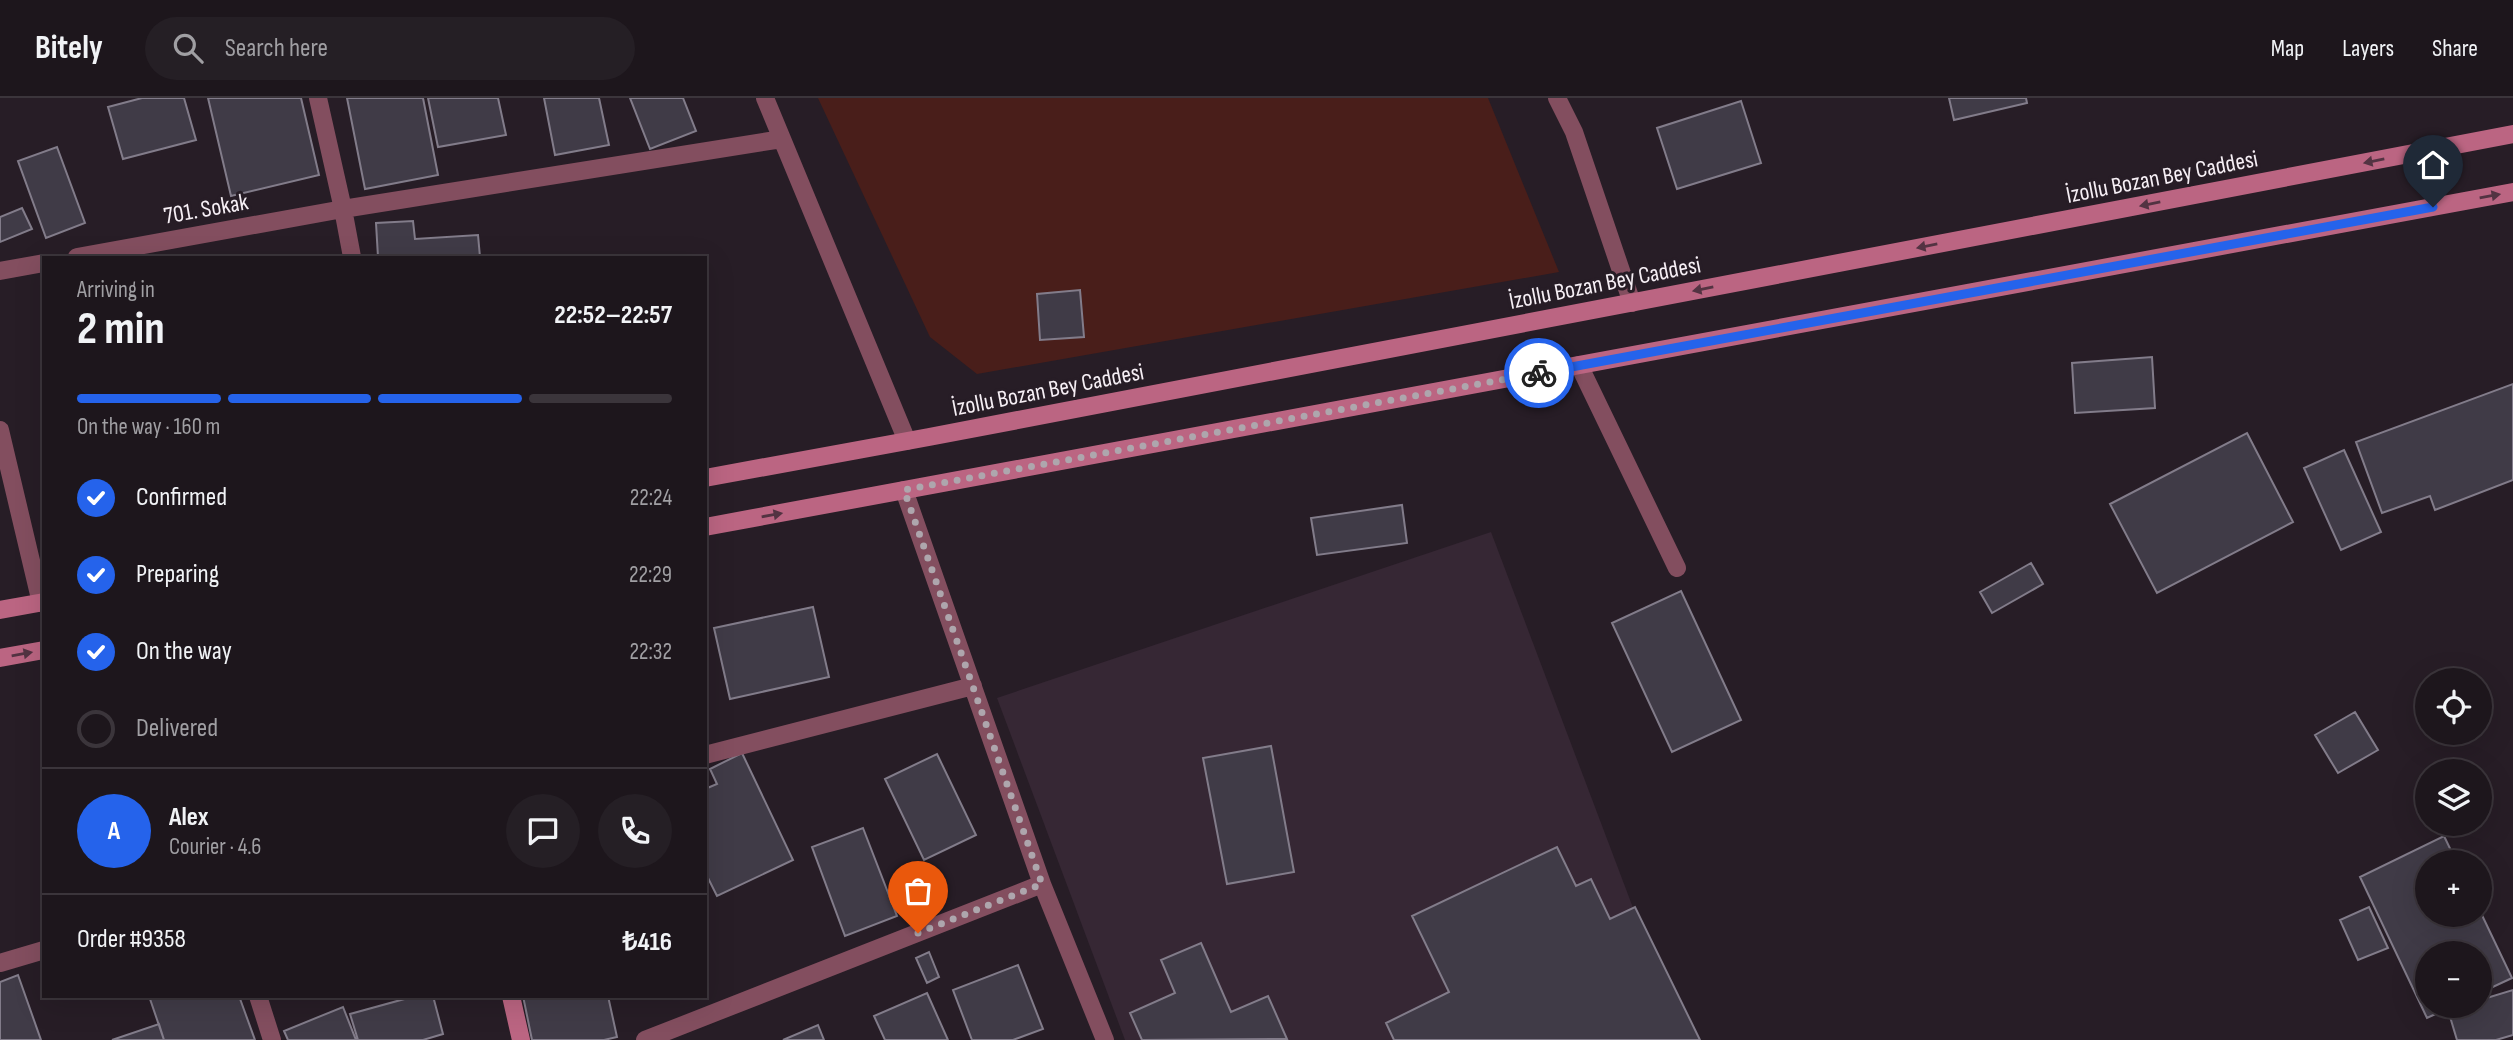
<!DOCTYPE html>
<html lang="en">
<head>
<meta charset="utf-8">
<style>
  :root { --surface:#1d161c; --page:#251f25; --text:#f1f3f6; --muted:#a09fa3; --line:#3b353b; --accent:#2563eb }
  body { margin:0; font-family:"Sofia Sans Condensed",sans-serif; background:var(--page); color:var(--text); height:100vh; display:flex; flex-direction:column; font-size:26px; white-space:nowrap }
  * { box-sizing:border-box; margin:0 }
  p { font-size:23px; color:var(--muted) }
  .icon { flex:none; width:38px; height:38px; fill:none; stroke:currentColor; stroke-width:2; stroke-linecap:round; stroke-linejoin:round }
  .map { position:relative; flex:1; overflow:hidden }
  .sheet { position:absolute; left:42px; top:158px; width:665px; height:742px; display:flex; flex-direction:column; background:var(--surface); border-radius:0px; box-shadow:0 7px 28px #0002,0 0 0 2px var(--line) }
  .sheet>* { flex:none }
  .buttons { position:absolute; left:2415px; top:570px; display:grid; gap:14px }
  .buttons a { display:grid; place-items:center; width:77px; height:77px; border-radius:50%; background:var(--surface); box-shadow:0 7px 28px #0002,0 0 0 2px var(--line); font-size:35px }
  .pin { position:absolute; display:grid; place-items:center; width:60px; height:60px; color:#fff; margin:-72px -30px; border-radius:50% 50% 50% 0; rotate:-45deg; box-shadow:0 0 7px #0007 }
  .pin .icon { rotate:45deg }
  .courier { position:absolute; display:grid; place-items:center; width:70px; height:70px; margin:-35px; border:5px solid #2563eb; border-radius:50%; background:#fff; color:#222; box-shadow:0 2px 9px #0007 }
  .overview em { font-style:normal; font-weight:700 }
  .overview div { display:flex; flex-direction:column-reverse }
  .overview { display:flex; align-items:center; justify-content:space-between; height:119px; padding:0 35px }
  h1 { font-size:46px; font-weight:700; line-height:52px }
  .bar { display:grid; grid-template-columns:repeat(4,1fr); gap:10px 7px; align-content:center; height:84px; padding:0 35px }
  .bar i { height:9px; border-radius:5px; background:var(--line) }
  .bar .active { background:var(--accent) }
  .bar p { grid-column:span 4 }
  .line { display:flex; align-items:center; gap:18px; padding:0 35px; border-top:2px solid var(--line) }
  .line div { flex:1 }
  .round { display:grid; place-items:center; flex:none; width:74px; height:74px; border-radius:37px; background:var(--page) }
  ol { padding:0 35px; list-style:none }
  li { display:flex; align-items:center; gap:21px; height:77px }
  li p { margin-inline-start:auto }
  li .icon { padding:7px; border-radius:50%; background:var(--accent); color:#fff; stroke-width:4 }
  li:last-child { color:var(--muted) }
  li i { width:38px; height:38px; border:4px solid var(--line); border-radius:50% }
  header { display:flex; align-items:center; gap:42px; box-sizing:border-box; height:98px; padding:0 35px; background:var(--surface); border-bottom:2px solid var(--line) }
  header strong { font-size:33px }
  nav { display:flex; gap:38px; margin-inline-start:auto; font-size:24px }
  .search { width:490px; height:63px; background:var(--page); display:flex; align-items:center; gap:18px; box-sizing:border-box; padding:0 24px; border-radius:38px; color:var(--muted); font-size:26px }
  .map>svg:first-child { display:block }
</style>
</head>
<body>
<header>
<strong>Bitely</strong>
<div class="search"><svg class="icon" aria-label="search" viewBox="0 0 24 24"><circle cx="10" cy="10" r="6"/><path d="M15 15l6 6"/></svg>Search here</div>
<nav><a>Map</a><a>Layers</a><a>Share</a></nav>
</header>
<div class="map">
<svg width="2513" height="942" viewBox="0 0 2513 942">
  <rect width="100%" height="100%" fill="#271d26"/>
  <path fill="#362734" d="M 1491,434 L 1683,942 L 1125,942 L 997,600 Z"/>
  <path fill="#491e1a" d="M 818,0 L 1488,0 L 1559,174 L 977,276 L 930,239 Z"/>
  <path fill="#403b47" stroke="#827c8a" stroke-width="2" d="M 142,0 L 184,0 L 196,42 L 123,61 L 108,9 Z
    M 208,0 L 301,0 L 319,77 L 231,98 Z
    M 347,0 L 423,0 L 438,77 L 365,91 Z
    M 428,0 L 498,0 L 506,37 L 438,49 Z
    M 544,0 L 599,0 L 609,47 L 555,57 Z
    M 630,0 L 683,0 L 696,33 L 650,51 Z
    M 1949,0 L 2026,0 L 2027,5 L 1954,22 Z
    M 1741,3 L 1761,65 L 1677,91 L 1657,30 Z
    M 57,49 L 85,125 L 46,140 L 18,63 Z
    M 22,110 L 32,131 L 0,144 L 0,119 Z
    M 413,123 L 415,141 L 478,137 L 480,159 L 378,159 L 376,125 Z
    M 1080,192 L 1084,239 L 1040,242 L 1037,196 Z
    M 2152,259 L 2155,310 L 2075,315 L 2072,265 Z
    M 2513,286 L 2513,382 L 2435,412 L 2430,398 L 2382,415 L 2356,344 Z
    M 2247,335 L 2293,424 L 2157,495 L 2110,406 Z
    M 2344,352 L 2381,434 L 2341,452 L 2304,370 Z
    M 1402,407 L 1407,445 L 1317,457 L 1311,420 Z
    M 2031,465 L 2043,486 L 1992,515 L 1980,494 Z
    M 1681,493 L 1741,622 L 1672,654 L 1612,525 Z
    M 813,509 L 829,579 L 730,601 L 714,530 Z
    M 2355,614 L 2378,652 L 2338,675 L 2315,637 Z
    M 1271,648 L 1294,774 L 1227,786 L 1203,660 Z
    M 742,655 L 793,762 L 717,798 L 705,774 L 705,691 L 717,686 L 710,671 Z
    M 937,656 L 976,737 L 924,762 L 885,681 Z
    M 863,730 L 897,818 L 845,838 L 812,749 Z
    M 2444,738 L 2457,765 L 2427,765 L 2427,817 L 2480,817 L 2480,813 L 2512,880 L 2480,895 L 2480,856 L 2427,856 L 2427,908 L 2453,908 L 2427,920 L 2360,779 Z
    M 1557,749 L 1576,788 L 1591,781 L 1610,821 L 1635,809 L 1700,942 L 1394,942 L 1386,925 L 1449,894 L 1412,818 Z
    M 2369,809 L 2388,850 L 2358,862 L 2340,822 Z
    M 1201,845 L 1231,914 L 1268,898 L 1287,941 L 1142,942 L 1130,915 L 1175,895 L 1161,862 Z
    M 929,854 L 939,879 L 927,885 L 916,860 Z
    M 1018,867 L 1043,931 L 1013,942 L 972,942 L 953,892 Z
    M 18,877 L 41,942 L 0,942 L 0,884 Z
    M 2513,892 L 2513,937 L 2496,942 L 2457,942 L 2448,912 L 2459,908 L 2480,908 L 2480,902 Z
    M 927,895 L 948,942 L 885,942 L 874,918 Z
    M 149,898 L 239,898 L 255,942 L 164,942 Z
    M 407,898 L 433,898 L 443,936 L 423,942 L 358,942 L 350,916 L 408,900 Z
    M 523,898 L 608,898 L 617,939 L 604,942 L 532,942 Z
    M 343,909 L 356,942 L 288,942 L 284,933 Z
    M 159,926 L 164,942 L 112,942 Z
    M 818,927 L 824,942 L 783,942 Z"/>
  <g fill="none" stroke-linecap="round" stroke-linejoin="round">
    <path stroke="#834e5f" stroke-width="18" d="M 318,0 L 343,111 L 782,41 L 907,343
      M 765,0 L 782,41
      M 1557,0 L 1574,34 L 1632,205
      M 77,159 L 343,111 L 352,159
      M 0,173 L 44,165
      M 1579,267 L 1677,470
      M 0,332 L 41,505
      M 705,657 L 973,588
      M 1042,786 L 1105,942
      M 0,865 L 44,852
      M 258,898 L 272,942
      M 645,942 L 1042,786 L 904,392"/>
    <path stroke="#bb6582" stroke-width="18" d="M 705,380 L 929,339 L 2513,36
      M 705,429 L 2513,94
      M 0,512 L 44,504
      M 0,560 L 44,552
      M 511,898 L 521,942"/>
  </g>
  <defs><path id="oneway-solid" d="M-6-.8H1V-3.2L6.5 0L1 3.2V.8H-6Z" transform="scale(1.75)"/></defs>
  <g fill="#533342">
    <use href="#oneway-solid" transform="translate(2374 63) rotate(169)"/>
    <use href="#oneway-solid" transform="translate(2490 98) rotate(-10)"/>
    <use href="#oneway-solid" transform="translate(2150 106) rotate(169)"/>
    <use href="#oneway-solid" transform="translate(1927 148) rotate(169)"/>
    <use href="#oneway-solid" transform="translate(1703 191) rotate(169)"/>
    <use href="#oneway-solid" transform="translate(772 417) rotate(-10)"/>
    <use href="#oneway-solid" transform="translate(22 556) rotate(-10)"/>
  </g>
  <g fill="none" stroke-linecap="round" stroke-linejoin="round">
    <path stroke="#aea6ad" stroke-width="7" stroke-dasharray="0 12.6" d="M 918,835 L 1042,786 L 904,392 L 1539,275"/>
    <path stroke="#2563eb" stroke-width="9" d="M 1539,275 L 2433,109"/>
  </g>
  <g text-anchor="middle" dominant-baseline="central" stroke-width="6" stroke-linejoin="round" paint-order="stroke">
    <g font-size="24" fill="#f6eff5" stroke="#271d26">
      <text transform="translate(2162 79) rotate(-11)">İzollu Bozan Bey Caddesi</text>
      <text transform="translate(206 111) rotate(-10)">701. Sokak</text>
      <text transform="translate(1605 185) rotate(-11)">İzollu Bozan Bey Caddesi</text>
      <text transform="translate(1048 292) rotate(-11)">İzollu Bozan Bey Caddesi</text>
    </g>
  </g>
</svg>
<div class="buttons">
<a><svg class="icon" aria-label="locate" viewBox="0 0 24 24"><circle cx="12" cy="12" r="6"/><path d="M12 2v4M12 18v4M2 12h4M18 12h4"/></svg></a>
<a><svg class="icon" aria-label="layers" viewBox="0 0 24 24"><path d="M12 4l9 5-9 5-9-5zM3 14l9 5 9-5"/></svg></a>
<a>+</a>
<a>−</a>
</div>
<div class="pin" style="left:918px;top:835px;background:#ea580c"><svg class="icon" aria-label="bag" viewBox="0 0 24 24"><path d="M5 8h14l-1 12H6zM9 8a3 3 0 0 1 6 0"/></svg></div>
<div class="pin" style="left:2433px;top:109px;background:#1f2937"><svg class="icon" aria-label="home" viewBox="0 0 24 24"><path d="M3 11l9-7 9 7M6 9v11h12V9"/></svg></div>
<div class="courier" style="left:1539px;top:275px"><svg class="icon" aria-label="bike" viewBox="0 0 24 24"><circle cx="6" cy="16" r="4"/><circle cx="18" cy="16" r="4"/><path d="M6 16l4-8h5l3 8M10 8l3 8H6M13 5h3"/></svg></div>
<section class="sheet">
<div class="overview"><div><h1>2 min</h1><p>Arriving in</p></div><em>22:52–22:57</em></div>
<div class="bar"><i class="active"></i><i class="active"></i><i class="active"></i><i></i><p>On the way · 160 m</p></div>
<ol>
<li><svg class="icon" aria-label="check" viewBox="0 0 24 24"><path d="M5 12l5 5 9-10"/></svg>Confirmed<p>22:24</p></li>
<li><svg class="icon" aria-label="check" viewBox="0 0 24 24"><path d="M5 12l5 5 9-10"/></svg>Preparing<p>22:29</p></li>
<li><svg class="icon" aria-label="check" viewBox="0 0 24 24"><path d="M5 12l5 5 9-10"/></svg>On the way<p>22:32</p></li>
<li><i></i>Delivered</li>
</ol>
<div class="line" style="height:126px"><b class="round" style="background:var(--accent);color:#fff">A</b><div><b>Alex</b><p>Courier · 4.6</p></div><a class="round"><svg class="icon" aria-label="chat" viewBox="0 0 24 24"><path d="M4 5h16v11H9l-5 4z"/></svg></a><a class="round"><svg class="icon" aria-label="phone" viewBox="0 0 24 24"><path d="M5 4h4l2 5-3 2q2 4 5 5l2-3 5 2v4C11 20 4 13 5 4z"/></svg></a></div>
<div class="line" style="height:91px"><div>Order #9358</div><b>₺416</b></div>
</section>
</div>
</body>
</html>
